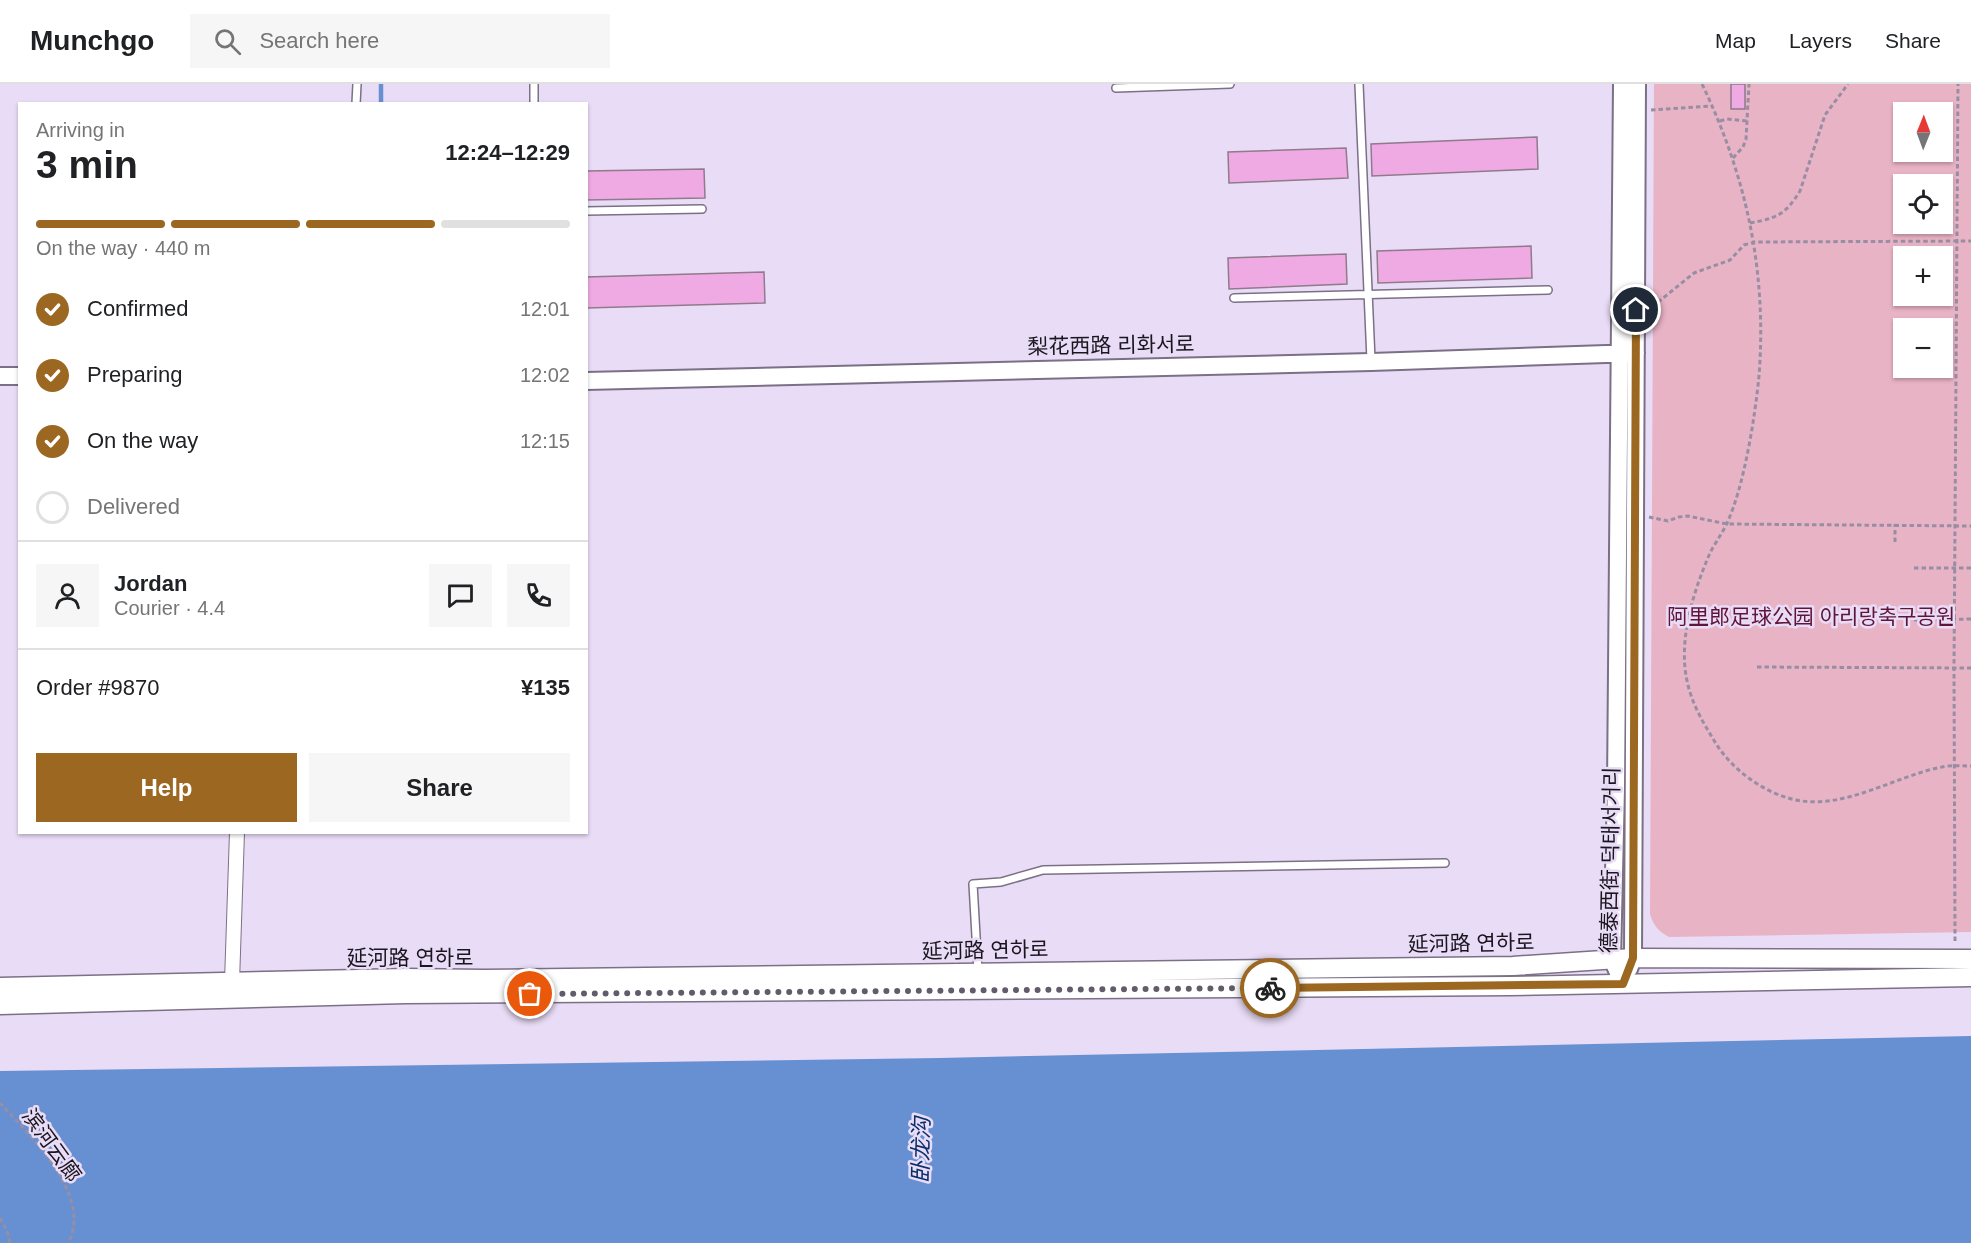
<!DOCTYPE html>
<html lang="en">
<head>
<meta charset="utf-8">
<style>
  :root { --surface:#fff; --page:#f6f6f6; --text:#202124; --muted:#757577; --line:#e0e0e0; --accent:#9c6720 }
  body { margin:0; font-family:Helvetica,"Noto Sans SC","Noto Sans KR",sans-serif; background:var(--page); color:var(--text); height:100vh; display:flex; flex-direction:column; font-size:22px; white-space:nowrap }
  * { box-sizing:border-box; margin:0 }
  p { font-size:20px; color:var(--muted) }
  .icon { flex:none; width:33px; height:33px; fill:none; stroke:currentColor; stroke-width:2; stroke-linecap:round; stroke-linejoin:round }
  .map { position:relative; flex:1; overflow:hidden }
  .drawer { position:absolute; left:18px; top:18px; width:570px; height:732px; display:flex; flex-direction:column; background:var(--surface); border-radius:0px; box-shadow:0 2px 4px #0004 }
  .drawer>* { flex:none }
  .needle { width:39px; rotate:1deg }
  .fabs { position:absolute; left:1893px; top:18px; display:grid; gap:12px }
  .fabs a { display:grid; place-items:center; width:60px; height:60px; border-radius:0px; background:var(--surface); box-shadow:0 2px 4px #0004; font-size:30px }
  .pin { position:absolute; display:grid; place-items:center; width:51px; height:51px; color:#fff; margin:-26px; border:3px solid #fff; border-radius:50%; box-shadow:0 2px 6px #0007 }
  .courier { position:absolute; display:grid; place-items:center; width:60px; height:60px; margin:-30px; border:4px solid #9c6720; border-radius:50%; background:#fff; color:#222; box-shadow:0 2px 8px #0007 }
  .summary em { font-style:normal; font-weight:700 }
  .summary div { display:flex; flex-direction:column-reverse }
  .summary { display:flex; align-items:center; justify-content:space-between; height:102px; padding:0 18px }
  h1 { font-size:39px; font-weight:700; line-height:45px }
  .bar { display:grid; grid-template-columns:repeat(4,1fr); gap:9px 6px; align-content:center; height:72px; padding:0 18px }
  .bar i { height:8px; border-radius:4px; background:var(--line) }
  .bar .active { background:var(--accent) }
  .bar p { grid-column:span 4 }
  .line { display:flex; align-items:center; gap:15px; padding:0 18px; border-top:2px solid var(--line) }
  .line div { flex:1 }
  .round { display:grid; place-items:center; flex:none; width:63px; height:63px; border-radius:0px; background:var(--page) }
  ol { padding:0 18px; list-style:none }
  li { display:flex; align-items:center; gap:18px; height:66px }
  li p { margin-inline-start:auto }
  li .icon { padding:6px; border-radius:50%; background:var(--accent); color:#fff; stroke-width:4 }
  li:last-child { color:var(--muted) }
  li i { width:33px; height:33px; border:3px solid var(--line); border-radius:50% }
  .primary-button { display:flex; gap:12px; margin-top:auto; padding:12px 18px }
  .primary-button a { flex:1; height:69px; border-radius:0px; background:var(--accent); color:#fff; font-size:24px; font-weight:700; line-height:69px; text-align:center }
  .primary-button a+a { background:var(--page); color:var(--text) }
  header { display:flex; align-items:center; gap:36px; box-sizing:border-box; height:84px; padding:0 30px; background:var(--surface); border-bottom:2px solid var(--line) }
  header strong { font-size:28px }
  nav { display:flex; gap:33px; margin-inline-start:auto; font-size:21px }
  .search { width:420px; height:54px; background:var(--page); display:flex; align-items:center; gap:15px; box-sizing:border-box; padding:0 21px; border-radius:0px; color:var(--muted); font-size:22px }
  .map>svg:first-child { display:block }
</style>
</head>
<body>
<header>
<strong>Munchgo</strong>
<div class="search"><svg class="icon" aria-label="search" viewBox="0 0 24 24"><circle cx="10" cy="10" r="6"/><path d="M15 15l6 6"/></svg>Search here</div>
<nav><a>Map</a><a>Layers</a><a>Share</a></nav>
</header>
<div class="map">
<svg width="1971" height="1159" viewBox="0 0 1971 1159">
  <rect width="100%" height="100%" fill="#e9dcf6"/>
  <path fill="#e9b3c6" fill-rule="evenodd" d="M 1654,0 L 1971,0 L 1971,848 L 1669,853 C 1659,848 1653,841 1650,830 ZM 1904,28 L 1942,28 L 1942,68 L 1904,68 ZM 1904,100 L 1942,100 L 1942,140 L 1904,140 ZM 1904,172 L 1942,172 L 1942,212 L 1904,212 ZM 1904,244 L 1942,244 L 1942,284 L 1904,284 Z"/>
  <path fill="#6790d3" d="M 1971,952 L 1971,1159 L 0,1159 L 0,987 L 939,974 Z"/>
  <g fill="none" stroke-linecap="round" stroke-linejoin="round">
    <path stroke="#6790d3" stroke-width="4.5" d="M 381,20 L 381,0"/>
  </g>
  <path fill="#efaae4" stroke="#907a8c" stroke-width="1.5" d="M 1731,0 L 1745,0 L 1745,25 L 1731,25 Z
    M 1537,53 L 1538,85 L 1372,92 L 1371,60 Z
    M 1346,64 L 1348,94 L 1229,99 L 1228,68 Z
    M 704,85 L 705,114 L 586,116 L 586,87 Z
    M 1531,162 L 1532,194 L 1378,199 L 1377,167 Z
    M 1346,170 L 1347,200 L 1229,205 L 1228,174 Z
    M 764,188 L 765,219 L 586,224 L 586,193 Z"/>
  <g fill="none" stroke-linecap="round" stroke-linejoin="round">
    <defs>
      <path id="service" d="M 534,0 L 534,20
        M 1359,0 L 1371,276
        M 1116,4 L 1230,0
        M 356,20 L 357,0
        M 586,127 L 702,125
        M 1234,214 L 1548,206
        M 978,887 L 973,800 L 1001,798 L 1043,786 L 1445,779"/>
      <path id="minor" d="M 232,898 L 237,748"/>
      <path id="tertiary" d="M 1622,0 L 1616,704 L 1612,875 L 1623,900
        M 0,292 L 20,292
        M 586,297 L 1371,278 L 1636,269
        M 1629,885 L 1633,874 L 1637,0"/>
      <path id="secondary" d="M 0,903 L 406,894 L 483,895 L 1513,882 L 1633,874 L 1971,875
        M 0,921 L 405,910 L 1510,902 L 1971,893"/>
    </defs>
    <use href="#service" stroke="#7b7086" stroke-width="10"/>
    <use href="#minor" stroke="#7b7086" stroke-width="16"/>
    <use href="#tertiary" stroke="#7b7086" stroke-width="20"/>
    <use href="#secondary" stroke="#7b7086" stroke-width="21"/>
    <path stroke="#988ea2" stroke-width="3" stroke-dasharray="4.5 3" stroke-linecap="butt" d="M 1702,0 C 1747,94 1767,189 1759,292 C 1755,333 1744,403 1727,439 C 1722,450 1715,459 1710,469 C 1693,508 1677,559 1688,601 C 1693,622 1704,640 1715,658 C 1732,686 1764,709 1796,716 C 1845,726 1895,692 1942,683 C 1951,681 1961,682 1971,682
      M 1651,26 L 1713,22
      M 1720,37 L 1727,35 L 1748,37
      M 1733,74 L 1743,63 L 1746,55 L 1749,0
      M 1750,139 C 1777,134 1785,131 1800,107 L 1825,31 L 1848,0
      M 1652,223 L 1694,189 L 1730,176 L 1744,161 L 1755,158 L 1971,157
      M 1649,433 L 1668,437 L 1679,433 L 1688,432 L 1727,440 L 1971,442
      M 1895,458 L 1895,440
      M 1914,484 L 1971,484
      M 1914,536 L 1971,535
      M 1757,583 L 1971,584
      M 1955,857 L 1954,584 L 1958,0
      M 0,1019 C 29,1050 94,1112 68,1159
      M 0,1134 L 7,1147 L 10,1159"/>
    <use href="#service" stroke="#fff" stroke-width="7"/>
    <use href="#minor" stroke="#fff" stroke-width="14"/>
    <use href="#tertiary" stroke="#fff" stroke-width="16"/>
    <use href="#secondary" stroke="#fff" stroke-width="18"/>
  </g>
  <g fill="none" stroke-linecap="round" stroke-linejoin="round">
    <path stroke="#625b6a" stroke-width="6" stroke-dasharray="0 10.8" d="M 530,910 L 1270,904"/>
    <path stroke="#9c6720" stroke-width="8" d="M 1270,904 L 1623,900 L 1633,874 L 1636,226"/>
  </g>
  <g text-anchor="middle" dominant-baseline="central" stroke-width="5" stroke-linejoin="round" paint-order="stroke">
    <g font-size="21" fill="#1a161f" stroke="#e9dcf6">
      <text transform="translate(1111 261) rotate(-1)">梨花西路 리화서로</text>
      <text transform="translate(1610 776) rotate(-89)">德泰西街 덕태서거리</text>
      <text transform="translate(1471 859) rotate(-1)">延河路 연하로</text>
      <text transform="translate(985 866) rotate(-1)">延河路 연하로</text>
      <text x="410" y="873">延河路 연하로</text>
      <text transform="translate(52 1061) rotate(54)">滨河云廊</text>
    </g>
    <g font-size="21" fill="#5f1438" stroke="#e9dcf6">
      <text x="1811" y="532">阿里郎足球公园 아리랑축구공원</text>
    </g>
    <g font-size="22" font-style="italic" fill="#082f6a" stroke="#e9dcf6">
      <text transform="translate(921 1066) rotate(-89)">卧龙沟</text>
    </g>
  </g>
</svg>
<div class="fabs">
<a><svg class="needle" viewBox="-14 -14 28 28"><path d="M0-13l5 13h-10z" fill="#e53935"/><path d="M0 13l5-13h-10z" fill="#757577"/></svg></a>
<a><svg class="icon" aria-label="locate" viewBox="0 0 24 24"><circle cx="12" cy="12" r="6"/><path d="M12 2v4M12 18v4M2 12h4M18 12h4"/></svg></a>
<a>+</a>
<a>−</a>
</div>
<div class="pin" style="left:530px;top:910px;background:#ea580c"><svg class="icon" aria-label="bag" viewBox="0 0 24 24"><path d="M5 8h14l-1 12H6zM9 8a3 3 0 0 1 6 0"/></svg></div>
<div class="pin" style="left:1636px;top:226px;background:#1f2937"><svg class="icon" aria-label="home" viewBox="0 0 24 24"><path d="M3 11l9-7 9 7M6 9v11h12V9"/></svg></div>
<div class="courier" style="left:1270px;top:904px"><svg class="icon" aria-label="bike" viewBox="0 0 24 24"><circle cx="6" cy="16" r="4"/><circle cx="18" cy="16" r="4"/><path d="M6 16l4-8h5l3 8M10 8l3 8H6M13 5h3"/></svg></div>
<section class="drawer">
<div class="summary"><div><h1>3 min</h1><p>Arriving in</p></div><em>12:24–12:29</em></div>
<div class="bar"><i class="active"></i><i class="active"></i><i class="active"></i><i></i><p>On the way · 440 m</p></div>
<ol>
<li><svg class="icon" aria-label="check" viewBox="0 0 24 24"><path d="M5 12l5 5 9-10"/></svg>Confirmed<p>12:01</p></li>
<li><svg class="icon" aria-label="check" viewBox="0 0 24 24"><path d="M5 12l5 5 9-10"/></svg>Preparing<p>12:02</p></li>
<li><svg class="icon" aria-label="check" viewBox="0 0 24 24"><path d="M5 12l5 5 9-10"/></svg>On the way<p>12:15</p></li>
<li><i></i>Delivered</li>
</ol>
<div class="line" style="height:108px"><a class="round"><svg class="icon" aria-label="person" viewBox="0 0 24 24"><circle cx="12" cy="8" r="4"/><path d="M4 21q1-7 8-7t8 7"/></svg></a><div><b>Jordan</b><p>Courier · 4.4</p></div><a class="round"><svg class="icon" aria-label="chat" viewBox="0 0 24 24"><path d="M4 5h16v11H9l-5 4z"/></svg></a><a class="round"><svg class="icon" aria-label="phone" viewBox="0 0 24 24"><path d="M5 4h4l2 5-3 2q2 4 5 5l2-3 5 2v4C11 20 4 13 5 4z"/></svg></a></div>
<div class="line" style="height:78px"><div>Order #9870</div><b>¥135</b></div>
<div class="primary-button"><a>Help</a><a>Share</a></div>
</section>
</div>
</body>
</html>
